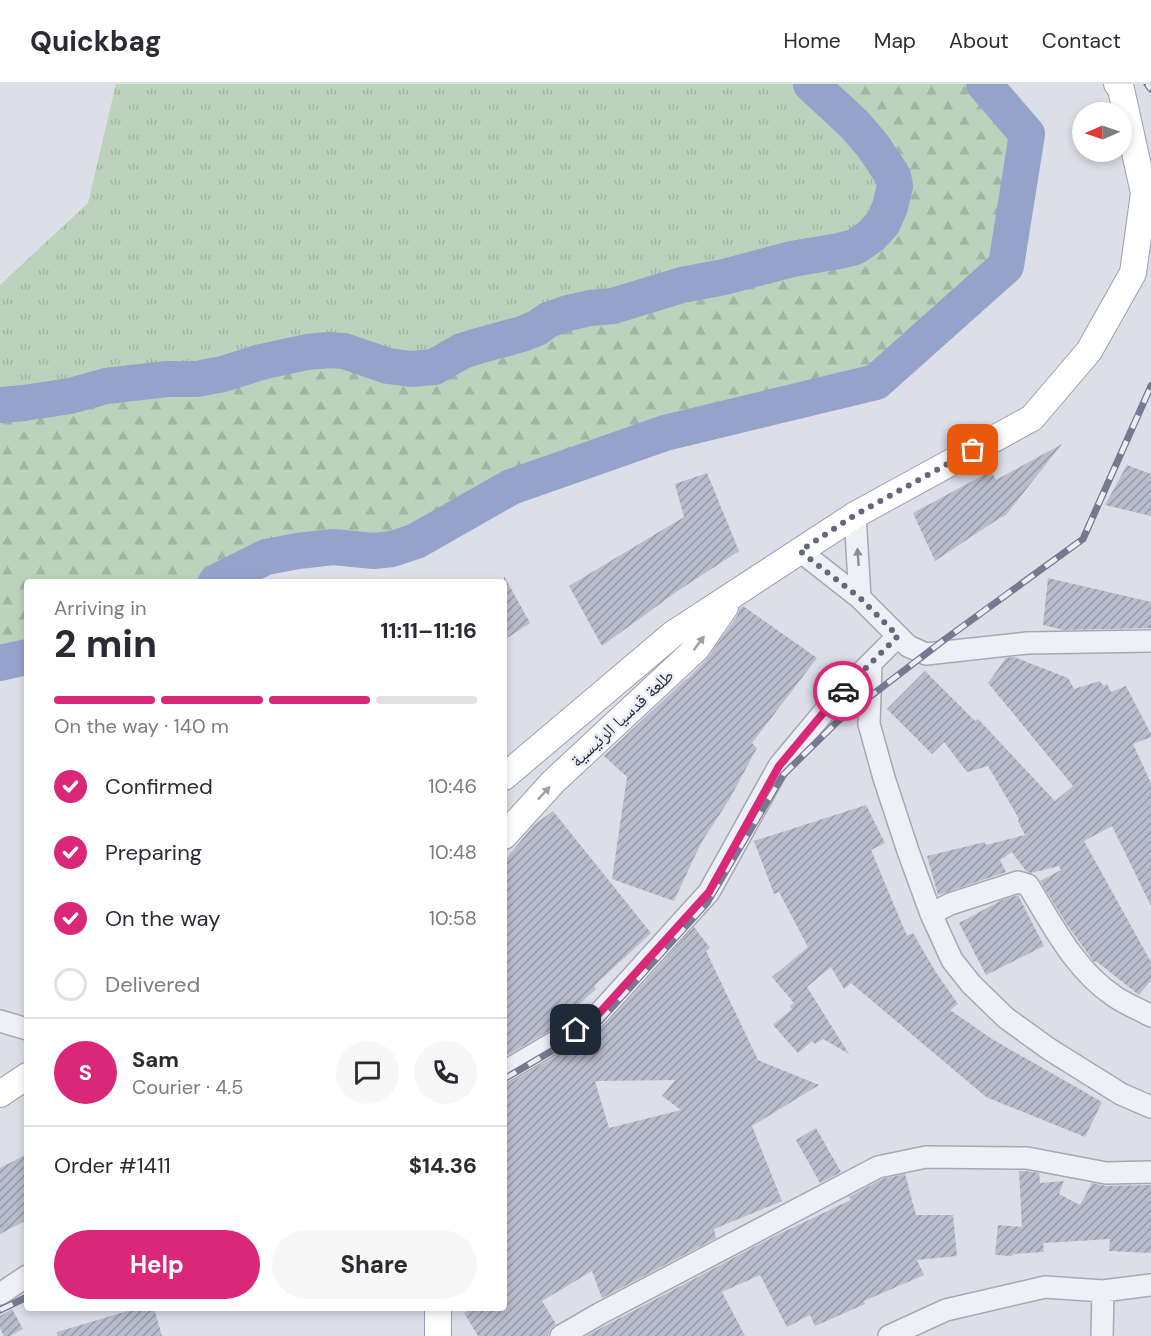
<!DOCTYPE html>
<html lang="en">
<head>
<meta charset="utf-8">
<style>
  :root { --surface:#fff; --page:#f7f7f7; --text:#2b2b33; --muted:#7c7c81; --line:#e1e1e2; --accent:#db2777 }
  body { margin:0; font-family:"DM Sans","Noto Naskh Arabic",sans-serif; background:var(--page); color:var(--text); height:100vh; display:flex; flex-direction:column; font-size:22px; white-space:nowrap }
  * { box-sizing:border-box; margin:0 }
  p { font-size:20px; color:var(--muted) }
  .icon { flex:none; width:33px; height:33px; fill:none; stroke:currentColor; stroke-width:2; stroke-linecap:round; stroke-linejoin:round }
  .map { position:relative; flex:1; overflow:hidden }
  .details { position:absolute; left:24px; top:495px; width:483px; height:732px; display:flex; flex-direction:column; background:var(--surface); border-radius:6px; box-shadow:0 3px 9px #0003 }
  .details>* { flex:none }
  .needle { width:39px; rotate:268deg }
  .tools { position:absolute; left:1072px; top:18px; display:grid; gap:12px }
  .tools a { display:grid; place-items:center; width:60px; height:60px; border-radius:50%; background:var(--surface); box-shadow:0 3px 9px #0003; font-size:30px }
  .pin { position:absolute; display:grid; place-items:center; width:51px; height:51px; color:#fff; margin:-26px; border-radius:12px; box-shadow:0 3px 9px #0006 }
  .courier { position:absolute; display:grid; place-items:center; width:60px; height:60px; margin:-30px; border:4px solid #db2777; border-radius:50%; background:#fff; color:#222; box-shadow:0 2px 8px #0007 }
  .overview em { font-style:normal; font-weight:700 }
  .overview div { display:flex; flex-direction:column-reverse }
  .overview { display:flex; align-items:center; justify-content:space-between; height:102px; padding:0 30px }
  h1 { font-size:39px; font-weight:700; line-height:45px }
  .bar { display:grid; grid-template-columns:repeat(4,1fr); gap:9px 6px; align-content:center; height:72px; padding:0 30px }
  .bar i { height:8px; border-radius:4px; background:var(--line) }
  .bar .on { background:var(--accent) }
  .bar p { grid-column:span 4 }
  .line { display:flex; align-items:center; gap:15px; padding:0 30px; border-top:2px solid var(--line) }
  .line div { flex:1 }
  .round { display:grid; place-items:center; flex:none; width:63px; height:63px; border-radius:32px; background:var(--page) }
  ol { padding:0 30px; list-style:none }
  li { display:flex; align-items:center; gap:18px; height:66px }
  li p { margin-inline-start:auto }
  li .icon { padding:6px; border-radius:50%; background:var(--accent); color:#fff; stroke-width:4 }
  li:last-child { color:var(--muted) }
  li i { width:33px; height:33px; border:3px solid var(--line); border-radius:50% }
  .cta { display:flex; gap:12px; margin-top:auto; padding:12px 30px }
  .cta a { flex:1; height:69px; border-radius:36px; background:var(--accent); color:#fff; font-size:24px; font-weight:700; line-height:69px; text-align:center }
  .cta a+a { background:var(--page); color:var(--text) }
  header { display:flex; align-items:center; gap:36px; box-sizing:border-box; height:84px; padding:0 30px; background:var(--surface); border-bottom:2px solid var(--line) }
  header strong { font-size:28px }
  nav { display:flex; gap:33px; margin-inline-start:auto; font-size:21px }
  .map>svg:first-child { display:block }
</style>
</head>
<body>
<header>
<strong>Quickbag</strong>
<nav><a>Home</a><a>Map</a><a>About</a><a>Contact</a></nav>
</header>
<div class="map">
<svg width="1151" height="1252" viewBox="0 0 1151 1252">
  <defs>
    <pattern id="grass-tufts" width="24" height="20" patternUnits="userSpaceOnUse" patternTransform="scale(1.5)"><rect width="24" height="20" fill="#bdd2bd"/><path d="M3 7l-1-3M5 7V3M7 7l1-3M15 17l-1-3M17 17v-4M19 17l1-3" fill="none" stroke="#a2b4a4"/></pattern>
    <pattern id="forest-firs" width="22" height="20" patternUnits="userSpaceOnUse" patternTransform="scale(1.5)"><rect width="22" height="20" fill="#bdd2bd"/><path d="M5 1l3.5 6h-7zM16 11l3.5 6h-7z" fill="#a2b4a4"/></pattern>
    <pattern id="building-hatch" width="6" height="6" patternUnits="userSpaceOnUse" patternTransform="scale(1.5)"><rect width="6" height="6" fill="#b9bccb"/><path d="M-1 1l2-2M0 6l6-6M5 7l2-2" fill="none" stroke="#9699a6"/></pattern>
  </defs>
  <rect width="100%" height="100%" fill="#dcdee8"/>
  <path fill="url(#grass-tufts)" d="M 116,0 L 810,0 L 873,62 L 895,102 L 883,139 L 855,163 L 568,229 L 548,236 L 537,244 L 522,250 L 478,262 L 412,285 L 344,267 L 106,302 L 0,312 L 0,201 L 88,119 Z"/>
  <path fill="url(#forest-firs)" d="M 806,0 L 988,0 L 1027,50 L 1006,182 L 876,298 L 649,354 L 511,403 L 392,465 L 333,463 L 266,473 L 211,498 L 27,498 L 27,573 L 22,575 L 0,576 L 0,319 L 106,302 L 222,290 L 329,266 L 412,285 L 470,264 L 682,201 L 855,163 L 890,123 L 886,81 Z"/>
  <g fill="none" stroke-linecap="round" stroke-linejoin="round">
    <path stroke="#95a2ca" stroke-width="36" d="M 0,321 L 24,319 L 70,312 L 106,302 L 167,295 L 197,295 L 223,290 L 261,278 L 307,268 L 329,266 L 344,267 L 388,282 L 412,285 L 434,283 L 462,267 L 478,262 L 522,250 L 537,244 L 548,236 L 568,229 L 590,224 L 613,222 L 682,201 L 724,193 L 792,175 L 839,167 L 855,163 L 871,152 L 883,139 L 890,123 L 895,102 L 893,92 L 873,62 L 855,41 L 811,0
      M 216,498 L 266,473 L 298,467 L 333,463 L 374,467 L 392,465 L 416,457 L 511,403 L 665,349 L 876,298 L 1006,182 L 1027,50 L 984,0
      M 0,579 L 27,573"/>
  </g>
  <path fill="url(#building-hatch)" fill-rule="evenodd" d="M 1062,360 L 1006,431 L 992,439 L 935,477 L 913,429 L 991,387 L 996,396 Z
    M 1127,381 L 1151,390 L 1151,432 L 1105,421 Z
    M 707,389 L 739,467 L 679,506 L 602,562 L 569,502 L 684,433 L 675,400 Z
    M 504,492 L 530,539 L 504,556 Z
    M 1048,494 L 1151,518 L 1151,544 L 1064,546 L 1043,541 Z
    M 743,522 L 817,574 L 752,659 L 757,664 L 729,716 L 701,759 L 674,817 L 612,795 L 627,693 L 604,672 L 687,594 L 687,595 L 706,576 L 737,532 L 740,524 Z
    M 1014,573 L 1068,594 L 1074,605 L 1100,597 L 1103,602 L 1107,600 L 1111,608 L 1126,602 L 1151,650 L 1151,653 L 1133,660 L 1151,699 L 1151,822 L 1112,742 L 1084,757 L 1151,878 L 1151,896 L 1139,911 L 1096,877 L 1094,878 L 1066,839 L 1040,797 L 1061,786 L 1059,782 L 1031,789 L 1026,787 L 1012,768 L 1000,776 L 1006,788 L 938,811 L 927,772 L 985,758 L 986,761 L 1025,751 L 1018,737 L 1019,735 L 988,682 L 967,688 L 944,658 L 932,670 L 887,625 L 925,587 L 975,637 L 978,635 L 1055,717 L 1073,702 L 988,599 L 1006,574 Z
    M 866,721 L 885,759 L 871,766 L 907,852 L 913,849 L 935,887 L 958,920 L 950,926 L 992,955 L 1102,1018 L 1085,1053 L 986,1013 L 851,899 L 844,905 L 831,883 L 807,903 L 849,970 L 823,955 L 815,960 L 812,957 L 798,969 L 773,941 L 792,925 L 790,922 L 794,919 L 772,893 L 808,863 L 779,808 L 774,810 L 754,757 Z
    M 553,727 L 651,849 L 594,902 L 596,905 L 549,947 L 504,973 L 504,777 L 534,741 Z
    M 1018,811 L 1044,862 L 986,891 L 959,839 L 1002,816 Z
    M 694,843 L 710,864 L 706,867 L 758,976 L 819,1001 L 752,1042 L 782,1117 L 714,1145 L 716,1154 L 602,1214 L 592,1187 L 542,1217 L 556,1240 L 550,1245 L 548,1252 L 478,1252 L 464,1229 L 473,1224 L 504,1224 L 504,1001 L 510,999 L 603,944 ZM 675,996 L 662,1012 L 681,1026 L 609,1044 L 595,997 Z
    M 816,1044 L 841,1088 L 820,1099 L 796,1056 Z
    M 27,1070 L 27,1136 L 0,1150 L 0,1084 Z
    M 1019,1087 L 1026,1087 L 1039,1089 L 1040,1099 L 1064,1097 L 1059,1110 L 1080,1121 L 1092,1099 L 1106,1102 L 1151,1101 L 1151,1169 L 1109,1167 L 1110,1155 L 1043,1159 L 1044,1168 L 1013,1170 L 1012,1172 L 995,1171 L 998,1141 L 1022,1143 Z
    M 905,1090 L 916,1131 L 953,1131 L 957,1172 L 917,1176 L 924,1191 L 864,1217 L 865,1220 L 815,1242 L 810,1231 L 787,1243 L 760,1191 L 722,1208 L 745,1252 L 586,1252 L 775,1152 L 851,1116 L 849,1113 L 882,1095 Z
    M 138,1224 L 154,1224 L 162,1252 L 57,1252 L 57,1248 Z
    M 12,1225 L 23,1245 L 10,1252 L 4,1252 L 0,1244 L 0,1232 Z"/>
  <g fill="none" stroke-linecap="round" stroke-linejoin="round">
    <defs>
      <path id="minor" d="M 855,431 L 860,514
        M 800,467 L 860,514 L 908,562 L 926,570 L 1027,559 L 1151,557
        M 871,581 L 869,640 L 884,694 L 908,767 L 931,830 L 952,876 L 971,900 L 1006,934 L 1049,965 L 1121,1010 L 1151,1023
        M 931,830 L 950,820 L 1018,798 L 1028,801 C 1052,840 1074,885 1114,912 C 1125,920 1139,925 1151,932
        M 0,937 L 27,945
        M 504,988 L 594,935 L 709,808 L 779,682 L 834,616 L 898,552
        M 0,1210 L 27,1192
        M 561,1252 L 599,1230 L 878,1083 L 926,1073 L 1027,1074 L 1106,1089 L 1151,1088
        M 889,1252 L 946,1226 L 1045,1203 L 1103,1207 L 1151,1201
        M 1102,1252 L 1103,1207"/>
      <path id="major" d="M 504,693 L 673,550 L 855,431 L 1032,334 L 1089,267 L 1133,189 L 1144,109 L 1121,5 L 1117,0
        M 504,752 L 553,698 L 696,565 L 725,523
        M 0,1010 L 27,992
        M 438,1224 L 438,1252"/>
    </defs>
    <use href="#minor" stroke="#a5a8b5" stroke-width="24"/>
    <use href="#major" stroke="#9b9fb4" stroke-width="28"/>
    <use href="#minor" stroke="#eff0f6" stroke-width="21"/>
    <use href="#major" stroke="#fff" stroke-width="26"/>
    <defs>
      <path id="rail" d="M 1147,0 L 1151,5
        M 504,995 L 596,941 L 707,819 L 783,691 L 838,637 L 944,556 L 1083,455 L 1151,302
        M 0,1226 L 27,1213"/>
    </defs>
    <use href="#rail" stroke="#757992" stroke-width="7"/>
    <use href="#rail" stroke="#eceef5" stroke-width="4.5" stroke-dasharray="14" stroke-linecap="butt"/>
  </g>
  <defs><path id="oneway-solid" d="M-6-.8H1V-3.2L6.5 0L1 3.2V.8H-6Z" transform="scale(1.5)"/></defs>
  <use fill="#8a8c9a" href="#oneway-solid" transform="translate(858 473) rotate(-94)"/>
  <g fill="#9d9fa9">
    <use href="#oneway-solid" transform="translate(699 559) rotate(-53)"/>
    <use href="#oneway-solid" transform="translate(544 709) rotate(-47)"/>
  </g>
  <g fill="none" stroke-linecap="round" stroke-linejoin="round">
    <path stroke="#65687a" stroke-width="6" stroke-dasharray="0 10.8" d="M 843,607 L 898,552 L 860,514 L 800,467 L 855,431 L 973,366"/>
    <path stroke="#db2777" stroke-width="8" d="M 576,946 L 594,935 L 709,808 L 779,682 L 834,616 L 843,607"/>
  </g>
  <g text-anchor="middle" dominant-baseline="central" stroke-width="5" stroke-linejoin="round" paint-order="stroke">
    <g font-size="18" fill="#25293f" stroke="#eceef5">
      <text transform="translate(622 634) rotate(-43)">طلعة قدسيا الرئيسية</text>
    </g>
  </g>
</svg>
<div class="tools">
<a><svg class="needle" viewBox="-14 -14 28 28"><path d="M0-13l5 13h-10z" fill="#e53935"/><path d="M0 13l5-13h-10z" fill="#7c7c81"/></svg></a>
</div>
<div class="pin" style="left:973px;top:366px;background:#ea580c"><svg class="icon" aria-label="bag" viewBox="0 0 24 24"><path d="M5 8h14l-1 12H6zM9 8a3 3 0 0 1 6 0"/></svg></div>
<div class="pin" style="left:576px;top:946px;background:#1f2937"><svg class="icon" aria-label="home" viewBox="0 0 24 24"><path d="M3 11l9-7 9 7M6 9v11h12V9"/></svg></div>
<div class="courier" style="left:843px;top:607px"><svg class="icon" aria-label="car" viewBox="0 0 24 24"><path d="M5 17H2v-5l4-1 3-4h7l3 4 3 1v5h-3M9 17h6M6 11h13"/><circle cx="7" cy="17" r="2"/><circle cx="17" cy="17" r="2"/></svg></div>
<section class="details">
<div class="overview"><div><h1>2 min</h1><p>Arriving in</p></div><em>11:11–11:16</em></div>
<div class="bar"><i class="on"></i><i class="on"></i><i class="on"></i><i></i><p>On the way · 140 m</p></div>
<ol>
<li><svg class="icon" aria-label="check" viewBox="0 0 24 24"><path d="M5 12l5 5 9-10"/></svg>Confirmed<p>10:46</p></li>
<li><svg class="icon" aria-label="check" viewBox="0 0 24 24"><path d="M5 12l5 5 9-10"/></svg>Preparing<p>10:48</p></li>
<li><svg class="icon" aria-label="check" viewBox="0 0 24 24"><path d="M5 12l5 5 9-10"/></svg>On the way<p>10:58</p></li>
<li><i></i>Delivered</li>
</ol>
<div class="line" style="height:108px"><b class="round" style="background:var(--accent);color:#fff">S</b><div><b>Sam</b><p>Courier · 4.5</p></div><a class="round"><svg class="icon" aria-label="chat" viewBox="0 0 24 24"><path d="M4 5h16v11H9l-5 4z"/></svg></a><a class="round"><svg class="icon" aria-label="phone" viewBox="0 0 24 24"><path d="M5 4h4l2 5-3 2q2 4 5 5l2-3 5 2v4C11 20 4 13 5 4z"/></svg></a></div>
<div class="line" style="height:78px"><div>Order #1411</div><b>$14.36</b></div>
<div class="cta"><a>Help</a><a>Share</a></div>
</section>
</div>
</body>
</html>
